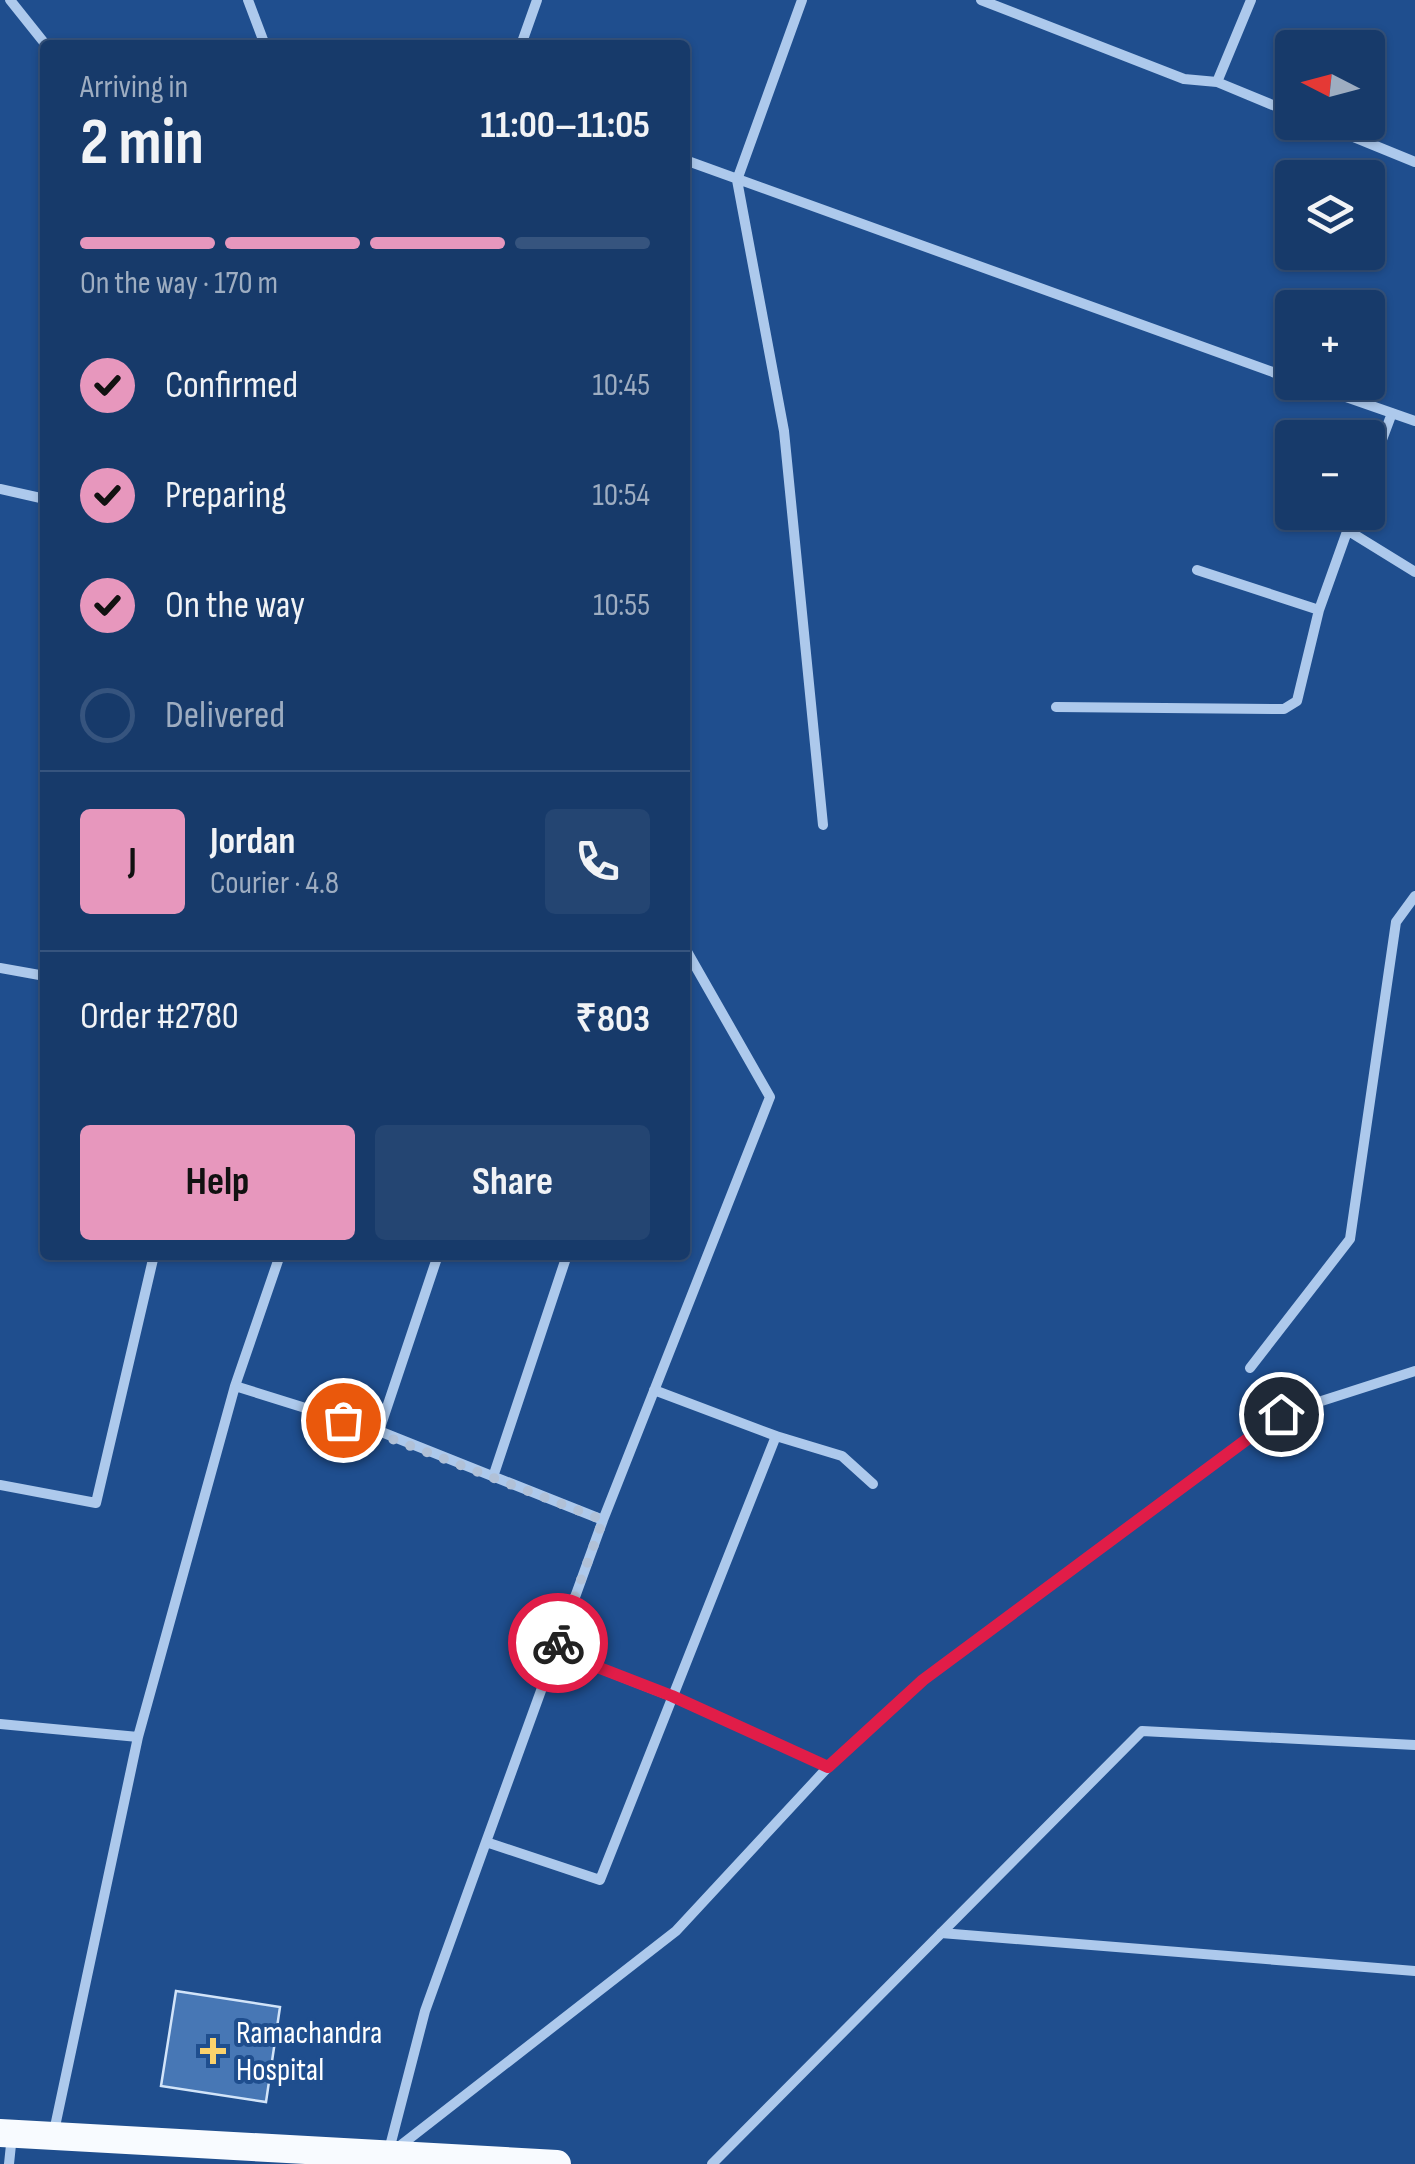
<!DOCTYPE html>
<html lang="en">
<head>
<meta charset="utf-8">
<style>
  :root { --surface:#173a6a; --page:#244572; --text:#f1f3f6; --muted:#9eadc1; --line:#36547e; --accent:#e797bd }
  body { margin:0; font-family:"Sofia Sans Condensed",sans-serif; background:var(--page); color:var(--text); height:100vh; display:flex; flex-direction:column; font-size:38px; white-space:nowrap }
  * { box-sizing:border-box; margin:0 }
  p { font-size:32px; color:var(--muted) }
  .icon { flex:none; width:55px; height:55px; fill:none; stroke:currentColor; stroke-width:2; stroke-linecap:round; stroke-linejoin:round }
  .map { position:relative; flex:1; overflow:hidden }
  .panel { position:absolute; left:40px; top:40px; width:650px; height:1220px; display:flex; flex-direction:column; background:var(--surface); border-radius:10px; box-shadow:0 2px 8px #0004,0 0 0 2px var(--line) }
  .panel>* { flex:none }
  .needle { width:65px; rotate:276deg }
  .fabs { position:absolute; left:1275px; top:30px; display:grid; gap:20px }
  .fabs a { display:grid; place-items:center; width:110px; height:110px; border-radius:10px; background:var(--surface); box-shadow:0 2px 8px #0004,0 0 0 2px var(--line); font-size:50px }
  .pin { position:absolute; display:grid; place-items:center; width:85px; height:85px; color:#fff; margin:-42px; border:5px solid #fff; border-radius:50%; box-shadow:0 2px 10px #0007 }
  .courier { position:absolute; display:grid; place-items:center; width:100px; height:100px; margin:-50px; border:8px solid #e11d48; border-radius:50%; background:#fff; color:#222; box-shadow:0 2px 12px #0007 }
  .head em { font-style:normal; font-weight:700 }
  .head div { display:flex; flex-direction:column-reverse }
  .head { display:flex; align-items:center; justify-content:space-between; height:170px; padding:0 40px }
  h1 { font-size:65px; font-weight:700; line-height:75px }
  .bar { display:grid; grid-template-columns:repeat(4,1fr); gap:15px 10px; align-content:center; height:120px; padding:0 40px }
  .bar i { height:12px; border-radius:8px; background:var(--line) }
  .bar .on { background:var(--accent) }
  .bar p { grid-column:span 4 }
  .line { display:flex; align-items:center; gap:25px; padding:0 40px; border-top:2px solid var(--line) }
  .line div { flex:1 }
  .round { display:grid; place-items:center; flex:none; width:105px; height:105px; border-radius:10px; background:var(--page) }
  ol { padding:0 40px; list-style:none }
  li { display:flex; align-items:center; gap:30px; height:110px }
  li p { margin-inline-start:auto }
  li .icon { padding:10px; border-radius:50%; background:var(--accent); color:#111; stroke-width:4 }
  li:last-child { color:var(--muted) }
  li i { width:55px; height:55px; border:5px solid var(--line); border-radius:50% }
  .action { display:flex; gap:20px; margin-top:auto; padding:20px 40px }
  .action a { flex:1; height:115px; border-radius:10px; background:var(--accent); color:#111; font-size:40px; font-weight:700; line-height:115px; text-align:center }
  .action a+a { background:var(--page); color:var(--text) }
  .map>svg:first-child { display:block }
</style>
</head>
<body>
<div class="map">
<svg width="1415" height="2164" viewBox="0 0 1415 2164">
  <rect width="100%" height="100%" fill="#1f4e8e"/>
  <path fill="#4777b5" stroke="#d2e4f9" stroke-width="2.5" d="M 176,1991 L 280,2007 L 266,2102 L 161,2086 Z"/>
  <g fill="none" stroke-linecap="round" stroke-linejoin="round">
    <path stroke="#adc9ec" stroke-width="10" d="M 10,0 L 46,45
      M 248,0 L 265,45
      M 802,0 L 737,180 L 784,431 L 823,825
      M 981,0 L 1184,79 L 1217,82 L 1292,113
      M 521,45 L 537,0
      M 1217,82 L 1251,0
      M 1317,122 L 1415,162
      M 685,160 L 1292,379
      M 1303,382 L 1415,421
      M 1368,477 L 1392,413
      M 0,489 L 45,499
      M 1347,530 L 1415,572
      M 1197,570 L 1319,610
      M 1056,707 L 1284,709 L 1297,701 L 1319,610 L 1354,512
      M 0,968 L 45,976
      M 1250,1368 L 1350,1239 L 1396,922 L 1415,896
      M 235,1386 L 379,1431 L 603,1520
      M 379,1431 L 438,1255
      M 776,1436 L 842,1456 L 873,1484
      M 493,1477 L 567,1255
      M 0,1485 L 96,1503 L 154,1255
      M 556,1651 L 671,1696 L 828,1767
      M 0,1724 L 138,1737
      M 486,1842 L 600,1880 L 776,1436 L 654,1390
      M 941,1933 L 1415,1971
      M 53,2136 L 138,1737 L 235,1386 L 280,1255
      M 396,2149 L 676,1931 L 828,1767 L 923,1680 L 1281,1414 L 1415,1371
      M 389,2150 L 425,2011 L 486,1842 L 603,1520 L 770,1097 L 685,948
      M 9,2164 L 12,2135
      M 712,2164 L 1142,1731 L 1415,1745"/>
    <path stroke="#f8fbff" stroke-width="28" d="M 0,2133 L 557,2164"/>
  </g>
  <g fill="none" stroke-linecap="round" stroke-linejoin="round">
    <path stroke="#b1c1d7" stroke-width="10" stroke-dasharray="0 18" d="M 343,1420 L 603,1520 L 558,1643"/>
    <path stroke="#e11d48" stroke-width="12" d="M 558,1643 L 556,1651 L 672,1696 L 828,1767 L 923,1680 L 1281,1414"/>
  </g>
  <path fill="#fbd26c" stroke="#1f4e8e" stroke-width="4" d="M208 2036h10v10h10v10h-10v10h-10v-10h-10v-10h10z"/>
  <g text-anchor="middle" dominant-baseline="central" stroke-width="8" stroke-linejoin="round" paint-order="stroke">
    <g font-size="32" fill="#fff" stroke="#1f4e8e" text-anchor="start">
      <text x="236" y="2033">Ramachandra<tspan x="236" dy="37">Hospital</tspan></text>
    </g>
  </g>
</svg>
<div class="fabs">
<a><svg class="needle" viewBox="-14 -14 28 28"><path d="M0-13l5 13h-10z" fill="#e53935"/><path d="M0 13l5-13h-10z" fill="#9eadc1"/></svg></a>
<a><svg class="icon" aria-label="layers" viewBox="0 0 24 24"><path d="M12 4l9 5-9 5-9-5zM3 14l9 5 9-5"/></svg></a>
<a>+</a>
<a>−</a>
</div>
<div class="pin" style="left:343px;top:1420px;background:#ea580c"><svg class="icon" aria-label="bag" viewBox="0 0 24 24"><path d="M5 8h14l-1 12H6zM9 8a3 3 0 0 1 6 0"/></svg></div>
<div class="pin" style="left:1281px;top:1414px;background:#1f2937"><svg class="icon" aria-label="home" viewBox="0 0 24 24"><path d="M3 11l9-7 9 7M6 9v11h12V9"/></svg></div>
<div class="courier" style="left:558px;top:1643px"><svg class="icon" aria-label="bike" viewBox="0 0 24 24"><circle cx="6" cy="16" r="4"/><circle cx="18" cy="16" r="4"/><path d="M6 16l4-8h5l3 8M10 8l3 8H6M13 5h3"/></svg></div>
<section class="panel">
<div class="head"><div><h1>2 min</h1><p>Arriving in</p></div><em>11:00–11:05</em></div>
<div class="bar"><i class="on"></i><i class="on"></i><i class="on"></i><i></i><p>On the way · 170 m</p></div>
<ol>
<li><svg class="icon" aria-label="check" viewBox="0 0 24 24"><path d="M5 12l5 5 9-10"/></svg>Confirmed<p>10:45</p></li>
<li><svg class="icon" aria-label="check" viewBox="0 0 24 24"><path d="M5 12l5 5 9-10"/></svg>Preparing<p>10:54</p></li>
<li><svg class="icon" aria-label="check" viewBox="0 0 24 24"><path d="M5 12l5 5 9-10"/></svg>On the way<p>10:55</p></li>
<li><i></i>Delivered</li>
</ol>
<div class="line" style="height:180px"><b class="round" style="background:var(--accent);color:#111">J</b><div><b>Jordan</b><p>Courier · 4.8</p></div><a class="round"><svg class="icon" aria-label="phone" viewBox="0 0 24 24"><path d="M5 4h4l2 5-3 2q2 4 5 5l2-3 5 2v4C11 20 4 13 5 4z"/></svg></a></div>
<div class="line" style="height:130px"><div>Order #2780</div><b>₹803</b></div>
<div class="action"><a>Help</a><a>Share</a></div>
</section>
</div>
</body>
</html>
